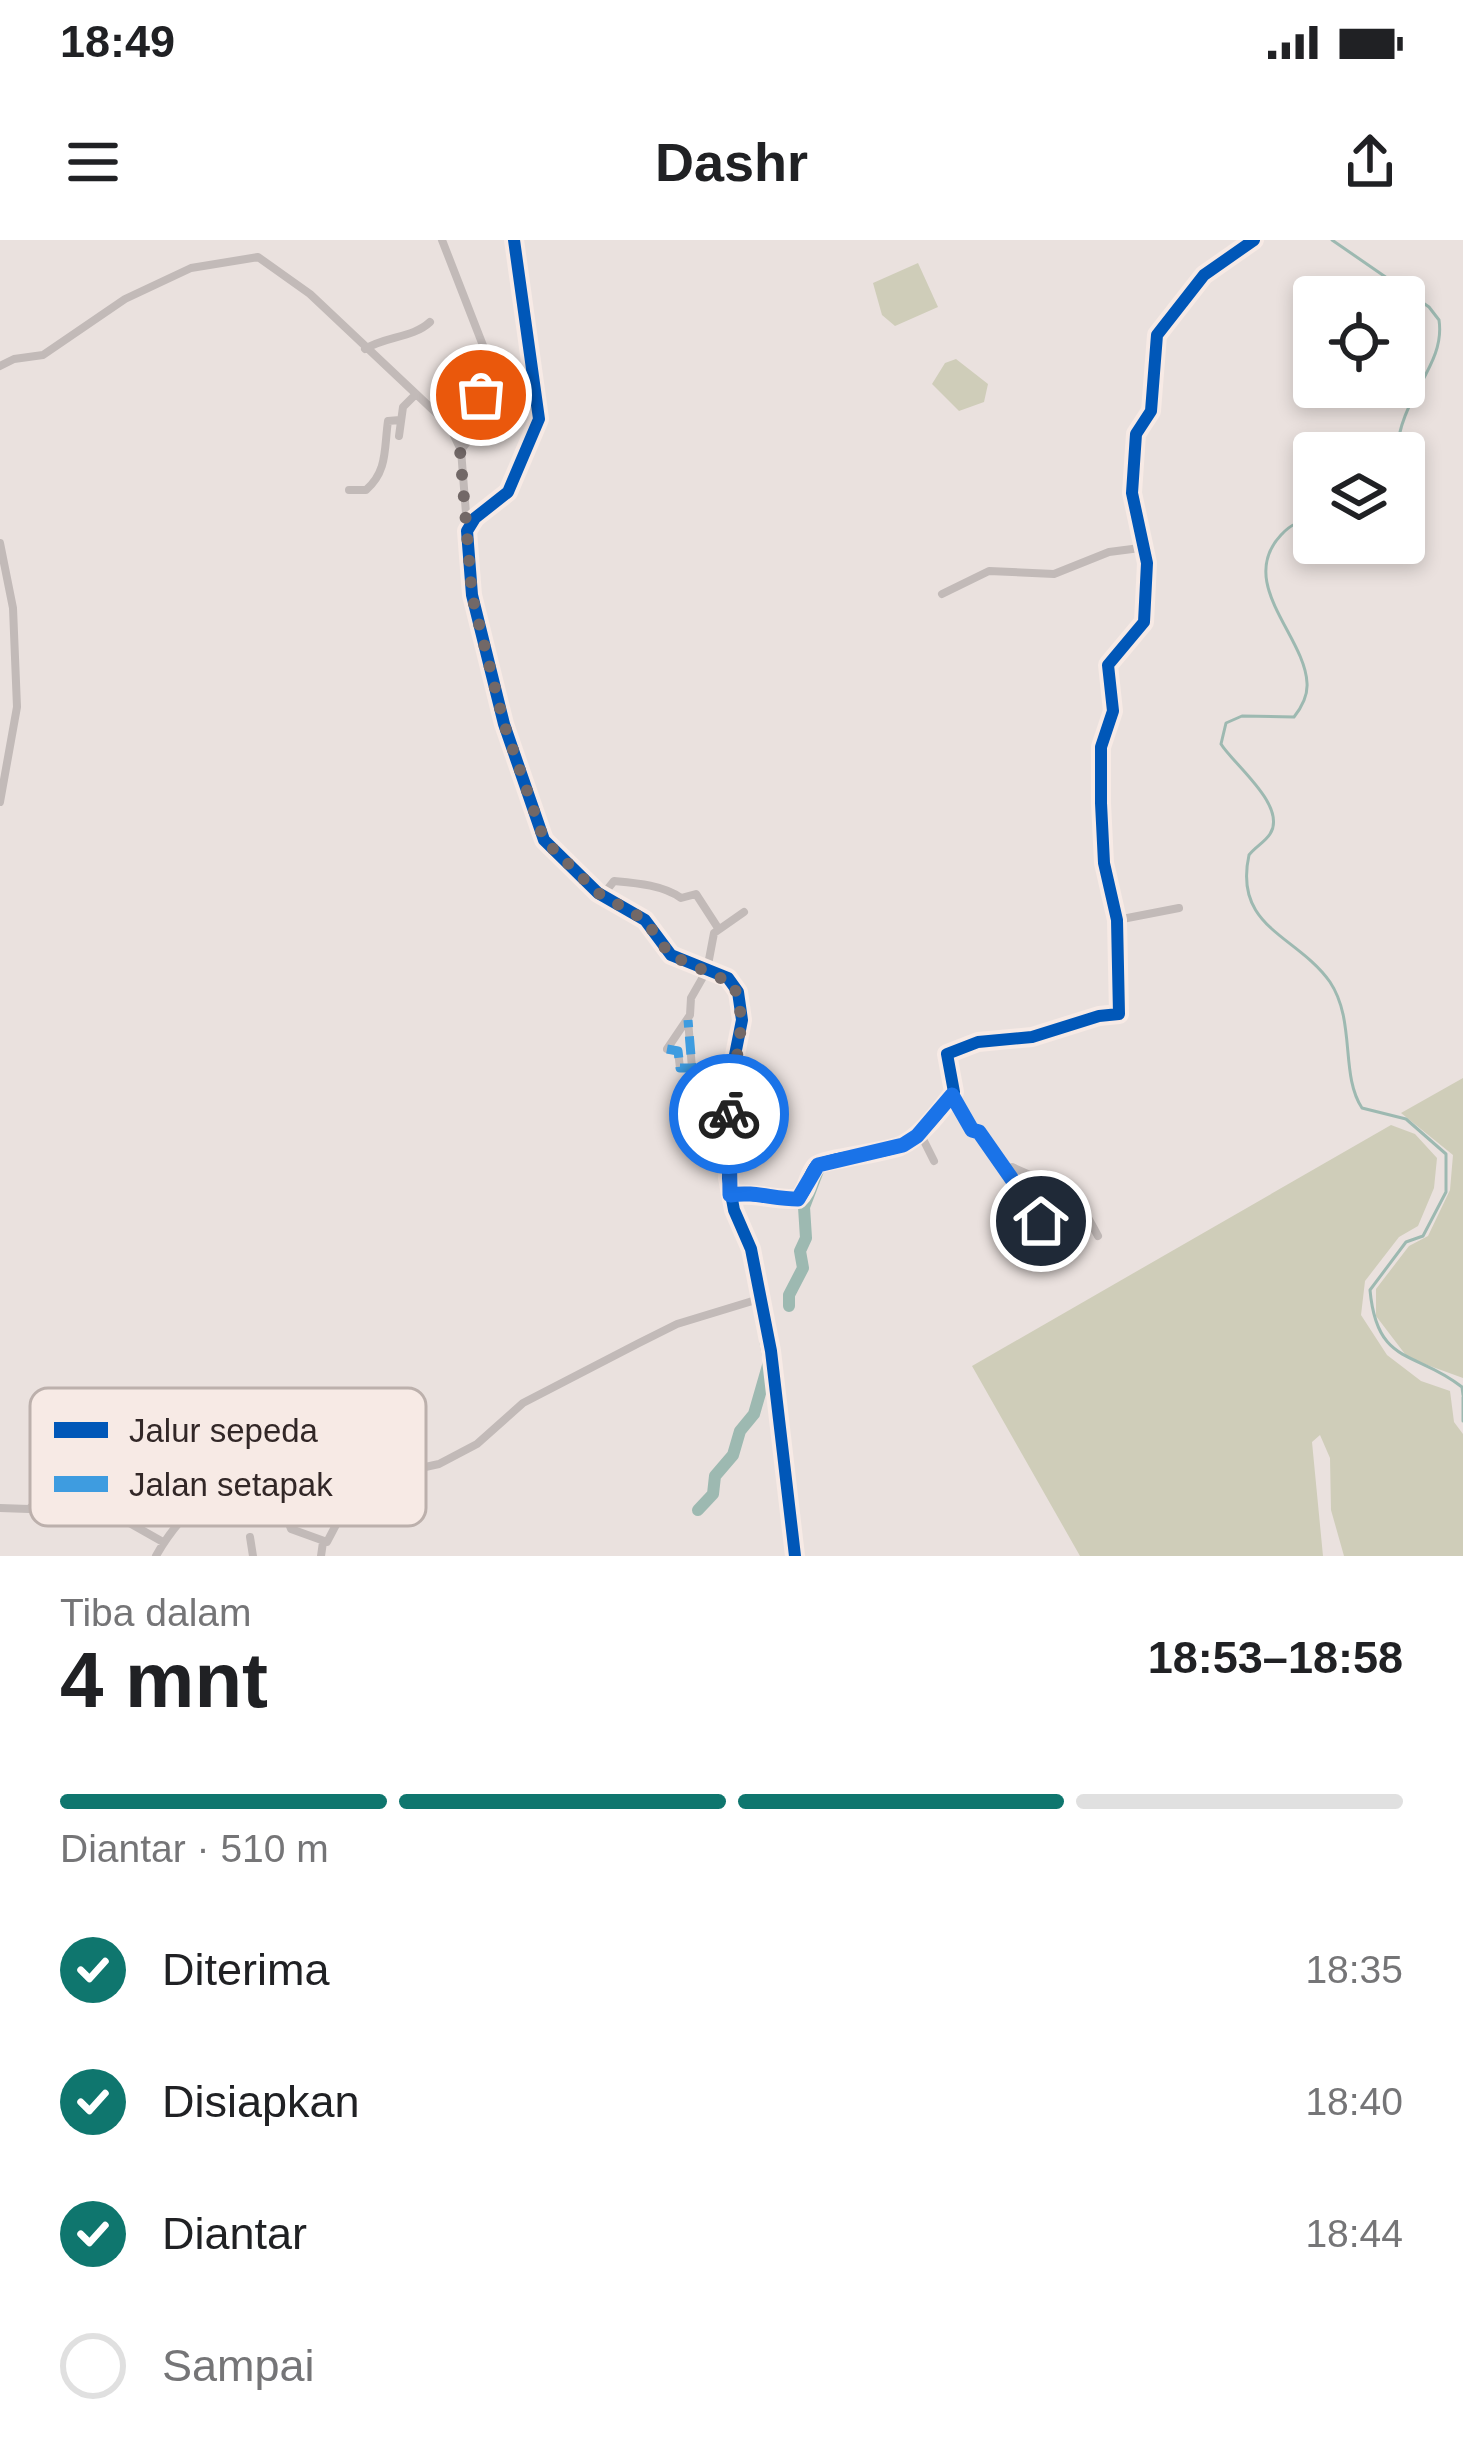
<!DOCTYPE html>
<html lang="id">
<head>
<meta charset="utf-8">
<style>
  :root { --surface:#fff; --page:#f6f6f6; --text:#202124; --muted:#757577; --line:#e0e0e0; --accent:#0f766e }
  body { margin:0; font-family:Helvetica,sans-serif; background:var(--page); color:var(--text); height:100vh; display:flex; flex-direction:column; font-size:45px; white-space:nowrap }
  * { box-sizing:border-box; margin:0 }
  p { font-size:39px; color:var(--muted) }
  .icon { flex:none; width:66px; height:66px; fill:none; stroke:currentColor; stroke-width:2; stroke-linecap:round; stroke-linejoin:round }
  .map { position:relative; height:1316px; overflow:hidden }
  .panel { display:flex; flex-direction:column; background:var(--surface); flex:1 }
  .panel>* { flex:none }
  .controls { position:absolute; left:1293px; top:36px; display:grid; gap:24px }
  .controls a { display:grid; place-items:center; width:132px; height:132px; border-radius:12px; background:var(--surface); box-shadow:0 6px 18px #0003; font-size:60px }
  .pin { position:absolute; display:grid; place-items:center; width:102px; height:102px; color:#fff; margin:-51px; border:6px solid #fff; border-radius:50%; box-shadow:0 3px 12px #0007 }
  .courier { position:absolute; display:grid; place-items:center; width:120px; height:120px; margin:-60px; border:9px solid #1a73e8; border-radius:50%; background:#fff; color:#222; box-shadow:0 3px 15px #0007 }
  .headline em { font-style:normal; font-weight:600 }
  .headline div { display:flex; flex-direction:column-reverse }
  .headline { display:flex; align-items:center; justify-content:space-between; height:204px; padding:0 60px }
  h1 { font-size:78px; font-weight:600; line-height:90px }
  .bar { display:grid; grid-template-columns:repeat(4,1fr); gap:18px 12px; align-content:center; height:144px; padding:0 60px }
  .bar i { height:15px; border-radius:9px; background:var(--line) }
  .bar .selected { background:var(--accent) }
  .bar p { grid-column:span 4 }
  ol { padding:0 60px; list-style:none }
  li { display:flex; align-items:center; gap:36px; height:132px }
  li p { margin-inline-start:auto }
  li .icon { padding:12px; border-radius:50%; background:var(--accent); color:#fff; stroke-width:4 }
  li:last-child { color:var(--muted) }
  li i { width:66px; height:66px; border:6px solid var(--line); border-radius:50% }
  .status { display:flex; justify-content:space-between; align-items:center; height:84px; padding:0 60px; background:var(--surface); direction:ltr }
  .status svg { height:33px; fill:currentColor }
  header { display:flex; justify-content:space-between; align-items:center; height:156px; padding:0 60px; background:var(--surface); font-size:54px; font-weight:600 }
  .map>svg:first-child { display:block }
</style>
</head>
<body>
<div class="status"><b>18:49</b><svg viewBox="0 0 49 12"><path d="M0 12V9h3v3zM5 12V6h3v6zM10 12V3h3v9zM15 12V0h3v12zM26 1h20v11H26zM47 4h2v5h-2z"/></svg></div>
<header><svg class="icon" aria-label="menu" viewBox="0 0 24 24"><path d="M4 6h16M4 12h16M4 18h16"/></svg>Dashr<svg class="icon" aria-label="share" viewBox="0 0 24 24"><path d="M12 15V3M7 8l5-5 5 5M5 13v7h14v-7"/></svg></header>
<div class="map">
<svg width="1463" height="1316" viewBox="0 0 1463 1316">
  <rect width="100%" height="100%" fill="#eae1de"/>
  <path fill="#cfcdb9" d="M 918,23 L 938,67 L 895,86 L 882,75 L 873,43 Z
    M 956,119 L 988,144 L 984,162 L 959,171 L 932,144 L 945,123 Z
    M 1463,838 L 1463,1138 L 1408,1118 L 1376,1076 L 1376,1049 L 1409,1006 L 1428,996 L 1450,950 L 1453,915 L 1401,873 Z
    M 1391,885 L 1415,894 L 1437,918 L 1434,948 L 1418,986 L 1399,997 L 1365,1041 L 1361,1075 L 1387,1115 L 1421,1141 L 1450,1151 L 1454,1182 L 1463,1194 L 1463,1316 L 1344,1316 L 1331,1270 L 1330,1218 L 1320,1195 L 1312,1202 L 1323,1316 L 1080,1316 L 972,1126 Z"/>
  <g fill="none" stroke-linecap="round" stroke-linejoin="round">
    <path stroke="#9db9b1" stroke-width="3" d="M 1332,0 L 1429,67 L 1439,80 C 1446,126 1399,157 1397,213
      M 1314,280 C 1299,281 1291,284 1281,295 C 1236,343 1305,396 1307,443 C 1308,456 1302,467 1294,477 L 1242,476 L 1226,483 L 1221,504 C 1233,524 1288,566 1270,594 C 1265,602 1255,607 1249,615 C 1233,688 1297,695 1330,742 C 1356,781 1340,835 1362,868 L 1406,879 L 1446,914 L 1446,952 L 1423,996 L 1406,1002 L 1370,1050 C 1377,1127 1416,1110 1462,1147 L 1463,1155
      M 1463,1157 L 1463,1181"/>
    <path stroke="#9db9b1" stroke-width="12" d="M 789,1066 L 789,1055 L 803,1028 L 800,1011 L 806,998 L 804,967 L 820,925
      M 698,1270 L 713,1254 L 715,1236 L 733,1215 L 740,1191 L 754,1174 L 769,1122 L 765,1100"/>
    <path stroke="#c2bab8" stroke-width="8" d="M 442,0 L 484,108 L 477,189 L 461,210
      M 514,0 L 539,179 L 508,252 L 475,278 L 467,291 L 472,355 L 504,484 L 544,600 L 598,653 L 645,680 L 671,715 L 728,738 L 738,752 L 742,780 L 733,825 L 728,938 L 734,970 L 751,1009 L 771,1111 L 795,1316
      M 365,109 C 386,96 413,98 430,82
      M 0,126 L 14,119 L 43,115 L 125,59 L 191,28 L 258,17 L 310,54 L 449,185 L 461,210 L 467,286
      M 399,196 L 403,167 L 414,156
      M 349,250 L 366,250 C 388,231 384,208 388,181 L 400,180
      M 0,303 L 13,368 L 17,467 L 0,562
      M 942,354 L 989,331 L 1054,334 L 1109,312 L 1140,308
      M 602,656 L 614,641 C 636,643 663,645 681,658 L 696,654 L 718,688
      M 1117,680 L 1179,668
      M 688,780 L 692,828 L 680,828 L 678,811 L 667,809 L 690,775 L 691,758 L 707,730 L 714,693 L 744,672
      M 952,855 L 972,890 L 979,892 L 1006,930
      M 920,893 L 934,921
      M 1046,934 L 1032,936 L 1012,927 L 1006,930 L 1041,981 L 1086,974 L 1098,996
      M 731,955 C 754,952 772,960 798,959 C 809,949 807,936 816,926 C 823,919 884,913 900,906 C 920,898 941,870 954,852 L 947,814 L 978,802 L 1032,797 L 1099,776 L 1119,774 L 1117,680 L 1104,623 L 1101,563 L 1101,507 L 1113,471 L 1108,425 L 1144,382 L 1147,323 L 1132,253 L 1136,194 L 1151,171 L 1157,95 L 1204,35 L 1254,0
      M 220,1245 L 245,1260 L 272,1249 L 280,1258 L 291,1289 L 327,1302 L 337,1283 L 334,1255 L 344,1243
      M 0,1268 L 29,1269 L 54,1247 L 64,1246 L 163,1302
      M 250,1297 L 253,1316
      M 156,1316 C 181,1270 250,1203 305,1205 L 326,1218 L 347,1247 L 366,1249 L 407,1231 L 439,1224 L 477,1204 L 523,1163 L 639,1103 L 677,1084 L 759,1059
      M 321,1316 L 323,1302"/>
    <path stroke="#3e9ce0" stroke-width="9" stroke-dasharray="18 9" stroke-linecap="butt" d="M 667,809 L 678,811 L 680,828 L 692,828 L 688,780"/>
    <defs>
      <path id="cycleway" d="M 514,0 L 539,179 L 508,252 L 475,278 L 467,291 L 472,355 L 504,484 L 544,600 L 598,653 L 645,680 L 671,715 L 728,738 L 738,752 L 742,780 L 733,825 L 728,938 L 734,970 L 751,1009 L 771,1111 L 795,1316
        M 731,955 C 754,952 772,960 798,959 C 809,949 807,936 816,926 C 823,919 884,913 900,906 C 920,898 941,870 954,852 L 947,814 L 978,802 L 1032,797 L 1099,776 L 1119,774 L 1117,680 L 1104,623 L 1101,563 L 1101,507 L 1113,471 L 1108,425 L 1144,382 L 1147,323 L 1132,253 L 1136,194 L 1151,171 L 1157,95 L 1204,35 L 1254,0"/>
    </defs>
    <use href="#cycleway" stroke="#f7eae5" stroke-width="20"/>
    <use href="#cycleway" stroke="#0057b8" stroke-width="12"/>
  </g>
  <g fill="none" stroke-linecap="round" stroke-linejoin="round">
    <path stroke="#726867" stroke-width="12" stroke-dasharray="0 21.6" d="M 481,155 L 476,193 L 460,210 L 472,356 L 504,484 L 544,600 L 598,653 L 645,680 L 670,715 L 734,744 L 742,780 L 729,874"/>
    <path stroke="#1a73e8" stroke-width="15" d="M 729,874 L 730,955 C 754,951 773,959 798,959 L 818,925 L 903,905 L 917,896 L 952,855 L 972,890 L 979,892 L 1041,981"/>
  </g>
  <rect x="30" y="1148" width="396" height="138" rx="18" fill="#f7eae5" stroke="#bcb0ac" stroke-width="3"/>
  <rect x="54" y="1182" width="54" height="16" fill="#0057b8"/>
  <rect x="54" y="1236" width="54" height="16" fill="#3e9ce0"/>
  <g font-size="33" fill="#322727">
    <text x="129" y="1202">Jalur sepeda</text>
    <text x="129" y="1256">Jalan setapak</text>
  </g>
</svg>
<div class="controls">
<a><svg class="icon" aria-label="locate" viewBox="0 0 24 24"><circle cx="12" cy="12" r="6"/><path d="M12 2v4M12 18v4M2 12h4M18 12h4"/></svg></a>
<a><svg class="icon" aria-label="layers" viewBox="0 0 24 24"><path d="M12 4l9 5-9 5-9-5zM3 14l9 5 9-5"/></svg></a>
</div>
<div class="pin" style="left:481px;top:155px;background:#ea580c"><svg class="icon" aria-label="bag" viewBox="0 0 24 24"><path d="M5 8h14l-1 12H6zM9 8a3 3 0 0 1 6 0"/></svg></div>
<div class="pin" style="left:1041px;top:981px;background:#1f2937"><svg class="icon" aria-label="home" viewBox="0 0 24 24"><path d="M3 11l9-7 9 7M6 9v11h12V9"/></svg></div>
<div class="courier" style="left:729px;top:874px"><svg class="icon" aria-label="bike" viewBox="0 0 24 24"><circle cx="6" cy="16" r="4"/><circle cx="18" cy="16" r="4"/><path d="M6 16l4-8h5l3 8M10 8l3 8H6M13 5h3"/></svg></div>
</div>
<section class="panel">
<div class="headline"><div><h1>4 mnt</h1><p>Tiba dalam</p></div><em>18:53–18:58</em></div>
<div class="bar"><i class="selected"></i><i class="selected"></i><i class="selected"></i><i></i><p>Diantar · 510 m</p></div>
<ol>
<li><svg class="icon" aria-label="check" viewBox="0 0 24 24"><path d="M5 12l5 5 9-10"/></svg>Diterima<p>18:35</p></li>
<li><svg class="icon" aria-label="check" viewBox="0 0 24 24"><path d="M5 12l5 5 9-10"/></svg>Disiapkan<p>18:40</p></li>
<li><svg class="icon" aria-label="check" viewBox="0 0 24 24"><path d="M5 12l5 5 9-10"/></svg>Diantar<p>18:44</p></li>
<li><i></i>Sampai</li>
</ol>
</section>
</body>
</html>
